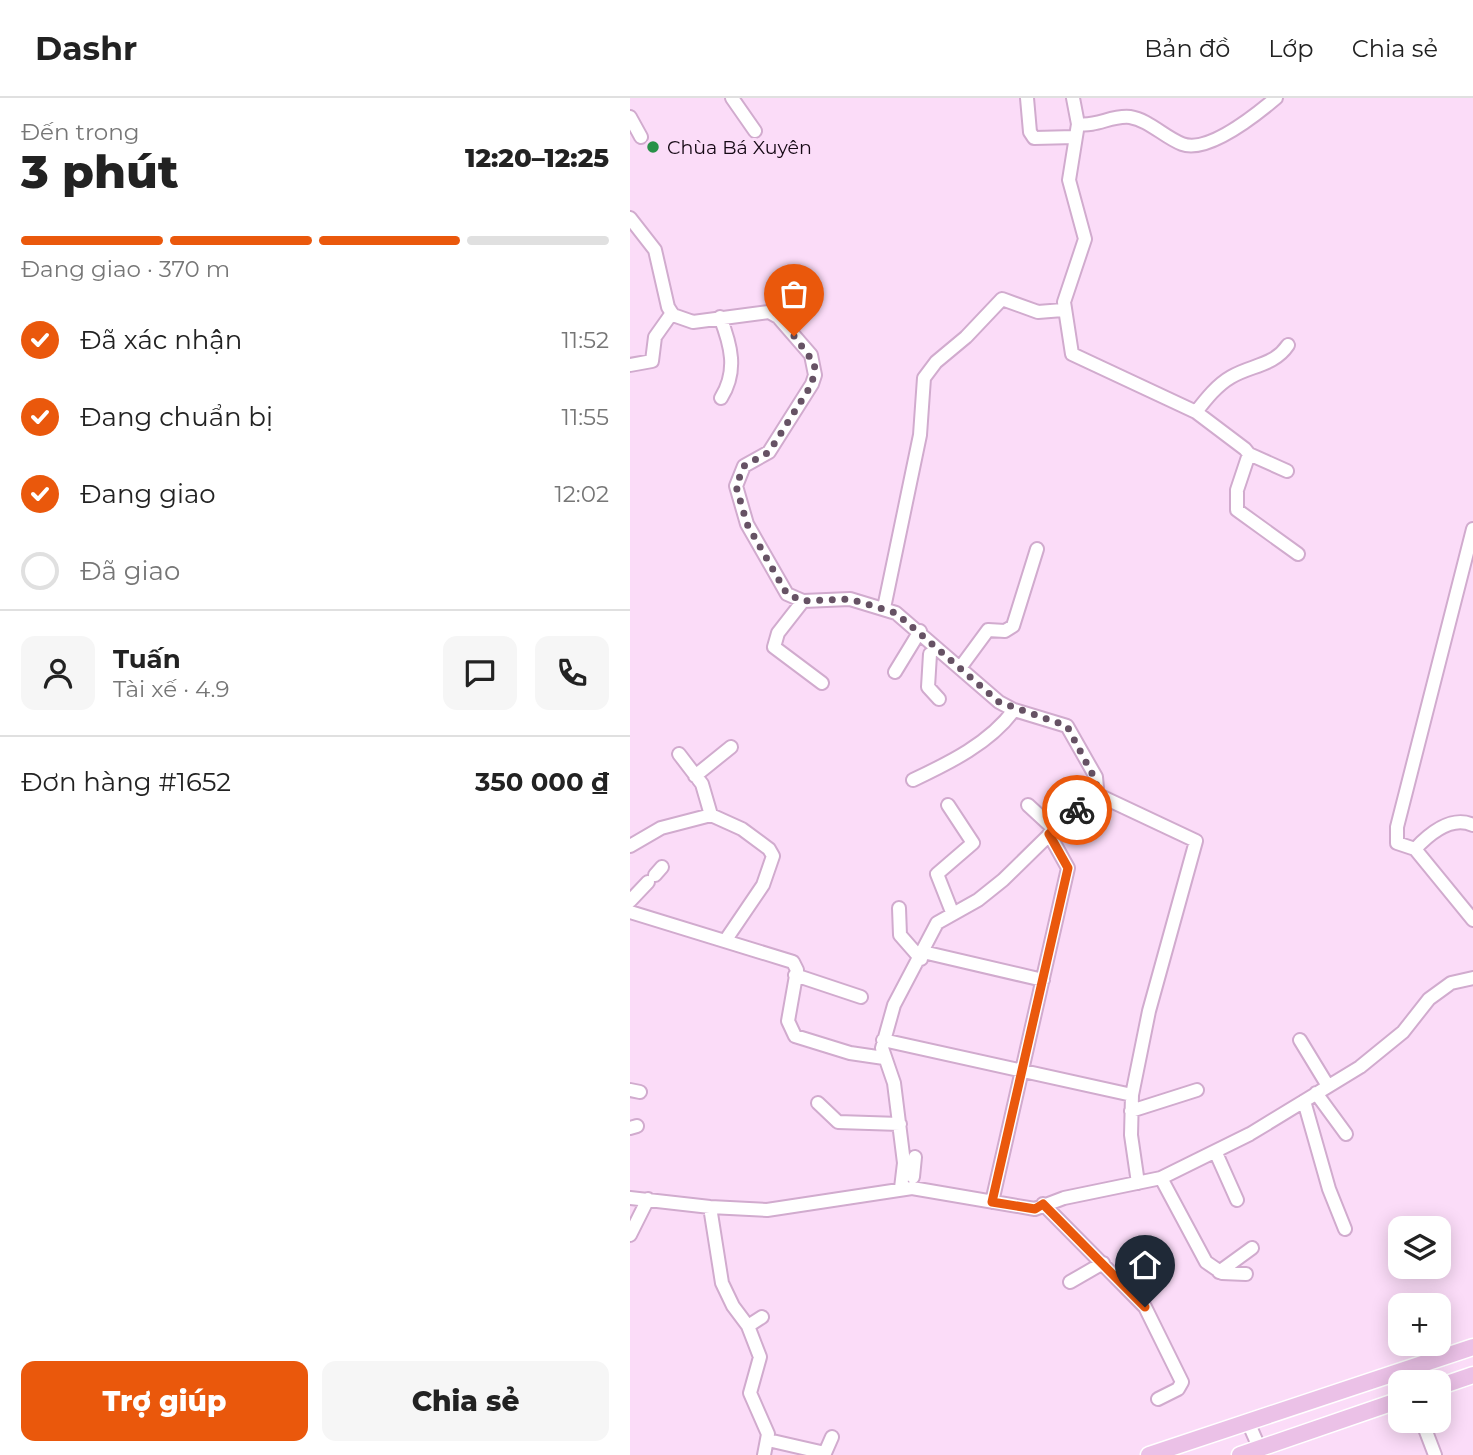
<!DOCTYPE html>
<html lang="vi">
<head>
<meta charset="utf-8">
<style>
  :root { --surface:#fff; --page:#f6f6f6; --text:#222; --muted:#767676; --line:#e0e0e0; --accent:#ea580c }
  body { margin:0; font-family:Montserrat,sans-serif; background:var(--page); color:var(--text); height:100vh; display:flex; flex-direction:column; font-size:26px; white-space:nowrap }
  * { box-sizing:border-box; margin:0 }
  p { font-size:23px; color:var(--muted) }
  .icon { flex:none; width:38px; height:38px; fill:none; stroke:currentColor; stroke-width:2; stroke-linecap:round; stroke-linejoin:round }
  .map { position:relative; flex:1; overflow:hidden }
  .sheet { display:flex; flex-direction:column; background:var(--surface); width:630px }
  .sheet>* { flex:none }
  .controls { position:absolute; left:758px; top:1118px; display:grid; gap:14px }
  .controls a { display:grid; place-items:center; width:63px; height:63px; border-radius:14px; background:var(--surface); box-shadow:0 4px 18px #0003; font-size:35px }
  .pin { position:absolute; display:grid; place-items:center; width:60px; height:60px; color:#fff; margin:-72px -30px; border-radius:50% 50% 50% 0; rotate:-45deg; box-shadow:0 0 7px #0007 }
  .pin .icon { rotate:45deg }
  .courier { position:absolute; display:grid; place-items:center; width:70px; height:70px; margin:-35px; border:5px solid #ea580c; border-radius:50%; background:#fff; color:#222; box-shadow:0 2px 9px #0007 }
  .overview em { font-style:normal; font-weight:800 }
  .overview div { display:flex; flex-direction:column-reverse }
  .overview { display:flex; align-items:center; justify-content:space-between; height:119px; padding:0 21px }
  h1 { font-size:46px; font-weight:800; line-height:52px }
  .bar { display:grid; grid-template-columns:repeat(4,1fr); gap:10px 7px; align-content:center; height:84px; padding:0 21px }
  .bar i { height:9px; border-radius:5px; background:var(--line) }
  .bar .on { background:var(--accent) }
  .bar p { grid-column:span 4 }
  .line { display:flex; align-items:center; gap:18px; padding:0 21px; border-top:2px solid var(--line) }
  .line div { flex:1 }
  .round { display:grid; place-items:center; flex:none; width:74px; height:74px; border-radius:14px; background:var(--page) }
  ol { padding:0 21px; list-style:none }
  li { display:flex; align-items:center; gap:21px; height:77px }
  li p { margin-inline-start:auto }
  li .icon { padding:7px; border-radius:50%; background:var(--accent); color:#fff; stroke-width:4 }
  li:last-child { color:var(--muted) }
  li i { width:38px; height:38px; border:4px solid var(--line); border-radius:50% }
  .action { display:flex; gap:14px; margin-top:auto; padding:14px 21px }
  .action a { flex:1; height:80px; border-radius:14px; background:var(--accent); color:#fff; font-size:28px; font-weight:800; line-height:80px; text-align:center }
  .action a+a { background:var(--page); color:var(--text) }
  header { display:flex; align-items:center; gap:42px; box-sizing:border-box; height:98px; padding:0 35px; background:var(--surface); border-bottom:2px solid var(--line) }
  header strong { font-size:33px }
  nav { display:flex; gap:38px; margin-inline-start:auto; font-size:24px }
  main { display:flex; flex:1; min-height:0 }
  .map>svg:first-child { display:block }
</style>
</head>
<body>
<header>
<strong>Dashr</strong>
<nav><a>Bản đồ</a><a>Lớp</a><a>Chia sẻ</a></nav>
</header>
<main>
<section class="sheet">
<div class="overview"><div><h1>3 phút</h1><p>Đến trong</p></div><em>12:20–12:25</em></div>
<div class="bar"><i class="on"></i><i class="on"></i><i class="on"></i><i></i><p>Đang giao · 370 m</p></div>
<ol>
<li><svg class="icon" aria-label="check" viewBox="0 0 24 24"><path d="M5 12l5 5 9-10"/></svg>Đã xác nhận<p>11:52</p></li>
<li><svg class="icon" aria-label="check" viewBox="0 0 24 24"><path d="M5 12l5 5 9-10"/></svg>Đang chuẩn bị<p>11:55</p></li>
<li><svg class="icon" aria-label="check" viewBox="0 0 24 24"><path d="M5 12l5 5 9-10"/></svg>Đang giao<p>12:02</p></li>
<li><i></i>Đã giao</li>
</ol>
<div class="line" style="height:126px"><a class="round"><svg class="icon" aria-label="person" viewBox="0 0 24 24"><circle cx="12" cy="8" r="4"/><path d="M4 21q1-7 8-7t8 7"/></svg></a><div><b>Tuấn</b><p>Tài xế · 4.9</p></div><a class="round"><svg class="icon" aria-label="chat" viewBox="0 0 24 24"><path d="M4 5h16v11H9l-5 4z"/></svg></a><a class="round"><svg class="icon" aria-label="phone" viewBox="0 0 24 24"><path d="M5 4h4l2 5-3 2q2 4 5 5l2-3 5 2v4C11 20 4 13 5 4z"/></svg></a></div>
<div class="line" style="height:91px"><div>Đơn hàng #1652</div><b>350 000 ₫</b></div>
<div class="action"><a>Trợ giúp</a><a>Chia sẻ</a></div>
</section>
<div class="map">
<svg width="843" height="1357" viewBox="0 0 843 1357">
  <rect width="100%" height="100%" fill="#fbdcf8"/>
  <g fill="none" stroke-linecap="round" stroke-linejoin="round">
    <defs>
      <path id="minor" d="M 102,0 L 125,33
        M 397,0 L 400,34 L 404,40 L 445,39
        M 443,0 L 448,26 L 439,82 L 455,141 L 434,204 L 442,256 L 566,314 L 615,351 L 619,356 L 607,392 L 607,412 L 668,456
        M 0,19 L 11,39
        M 448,26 C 467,29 481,17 500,19 C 519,22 534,39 552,46 C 578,56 627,16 646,0
        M 0,120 L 25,152 L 38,209 L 43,217 L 63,224 L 139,214 L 148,219 L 181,257 L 185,277 L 182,286 L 139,354 L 114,368 L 106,388 L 117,426 L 157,496 L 173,503 L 220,501 L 266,515 L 369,604 L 384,612 L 437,628 L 466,679 L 467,690 L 373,782 L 348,802 L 307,825 L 264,907 L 252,950 L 264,985 L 274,1065 L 271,1090
        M 90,219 C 101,247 108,273 91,300
        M 0,267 L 22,263 L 25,239 L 42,215
        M 566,314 C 576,301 587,287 601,279 C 621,267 644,268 658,247
        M 619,356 L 657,373
        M 843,431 L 767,729 L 767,745 L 785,751 L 843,822
        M 173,503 L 148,535 L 144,549 L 192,585
        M 254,510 L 290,337 L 294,280 L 306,264 L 336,239 L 372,201 L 408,214 L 433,212
        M 300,556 L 298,589 L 309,601
        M 330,570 L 358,532 L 375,533 L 383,528 L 407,451
        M 265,574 L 290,533
        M 49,656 L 72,686 L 81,717
        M 65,678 L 101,649
        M 283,682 C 319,665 360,645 384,612
        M 464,695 L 566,743 L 519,913 L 502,997 L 501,1037 L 508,1085
        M 432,703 L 443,715
        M 318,707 L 343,745 L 307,776 L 322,814
        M 398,707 L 424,731
        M 0,748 L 31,730 L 81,717 L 112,731 L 139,751 L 143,758 L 133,787 L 95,843
        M 785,751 C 799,736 822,717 843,727
        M 25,777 L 32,769
        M 0,803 L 18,784
        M 269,810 L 270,837 L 291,861
        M 0,814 L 163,864 L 167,872 L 158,923 L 165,938 L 220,955 L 254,960
        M 293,854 L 413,882
        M 165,877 L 231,899
        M 253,942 L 502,997
        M 670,942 L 698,988
        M 0,992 L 10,994
        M 686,995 L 716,1036
        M 674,1003 L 699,1091 L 715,1131
        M 188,1005 L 208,1024 L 270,1026
        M 501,1013 L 567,992
        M 0,1030 L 7,1028
        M 586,1055 L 607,1102
        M 283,1079 L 285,1059
        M 531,1080 L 576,1164 L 592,1175 L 616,1176
        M 0,1100 L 80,1109 L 137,1112 L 282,1090 L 405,1111 L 434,1100 L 531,1080 L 620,1036 L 730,969 L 773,934 L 799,901 L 821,885 L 843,880
        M 362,1104 L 438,770 L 419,736
        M 413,1106 L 515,1209 L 552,1284 L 548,1291 L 528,1301
        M 80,1109 L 92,1185 L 103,1208 L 118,1228 L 130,1259 L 120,1295 L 138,1336 L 134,1357
        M 0,1137 L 18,1101
        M 589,1174 L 622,1150
        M 440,1184 L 473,1165
        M 118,1228 L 132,1219
        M 792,1323 L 805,1357
        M 618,1324 L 632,1356
        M 138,1342 L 195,1355 L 202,1339"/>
      <path id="major" d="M 808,1289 L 843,1277
        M 519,1357 L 843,1249
        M 610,1357 L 770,1302"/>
    </defs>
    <use href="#minor" stroke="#d1abce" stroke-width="16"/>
    <use href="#major" stroke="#fff" stroke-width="19"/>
    <use href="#minor" stroke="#fff" stroke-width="12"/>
    <use href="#major" stroke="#ebc1e7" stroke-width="16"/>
  </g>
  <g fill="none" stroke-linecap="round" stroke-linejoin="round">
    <path stroke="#665264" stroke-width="7" stroke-dasharray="0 12.6" d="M 164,238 L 185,266 L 182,286 L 139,354 L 114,368 L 106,388 L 117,426 L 157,496 L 173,503 L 220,501 L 266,515 L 369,604 L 437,628 L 467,685 L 464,695 L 447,712"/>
    <path stroke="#ea580c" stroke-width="9" d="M 447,712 L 419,736 L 438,770 L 362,1104 L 405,1111 L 413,1106 L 515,1209"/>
  </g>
  <circle fill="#289148" stroke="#fbdcf8" stroke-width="2.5" cx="23" cy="49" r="7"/>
  <g text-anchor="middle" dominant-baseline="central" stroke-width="6" stroke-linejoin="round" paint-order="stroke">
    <g font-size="19" fill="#150814" stroke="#fbdcf8" text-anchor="start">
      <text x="37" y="49">Chùa Bá Xuyên</text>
    </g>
  </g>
</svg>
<div class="controls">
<a><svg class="icon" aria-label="layers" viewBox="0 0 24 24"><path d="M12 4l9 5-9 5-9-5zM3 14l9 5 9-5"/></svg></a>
<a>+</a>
<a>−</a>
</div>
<div class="pin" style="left:164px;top:238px;background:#ea580c"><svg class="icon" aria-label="bag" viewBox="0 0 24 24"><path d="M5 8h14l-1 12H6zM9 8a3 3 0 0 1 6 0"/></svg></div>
<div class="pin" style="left:515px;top:1209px;background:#1f2937"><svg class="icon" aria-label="home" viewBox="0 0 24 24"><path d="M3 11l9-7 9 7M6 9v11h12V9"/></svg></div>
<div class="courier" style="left:447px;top:712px"><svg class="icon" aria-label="bike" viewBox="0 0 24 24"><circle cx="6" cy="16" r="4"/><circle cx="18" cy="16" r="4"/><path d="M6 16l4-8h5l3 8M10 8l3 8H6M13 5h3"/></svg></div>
</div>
</main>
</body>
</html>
